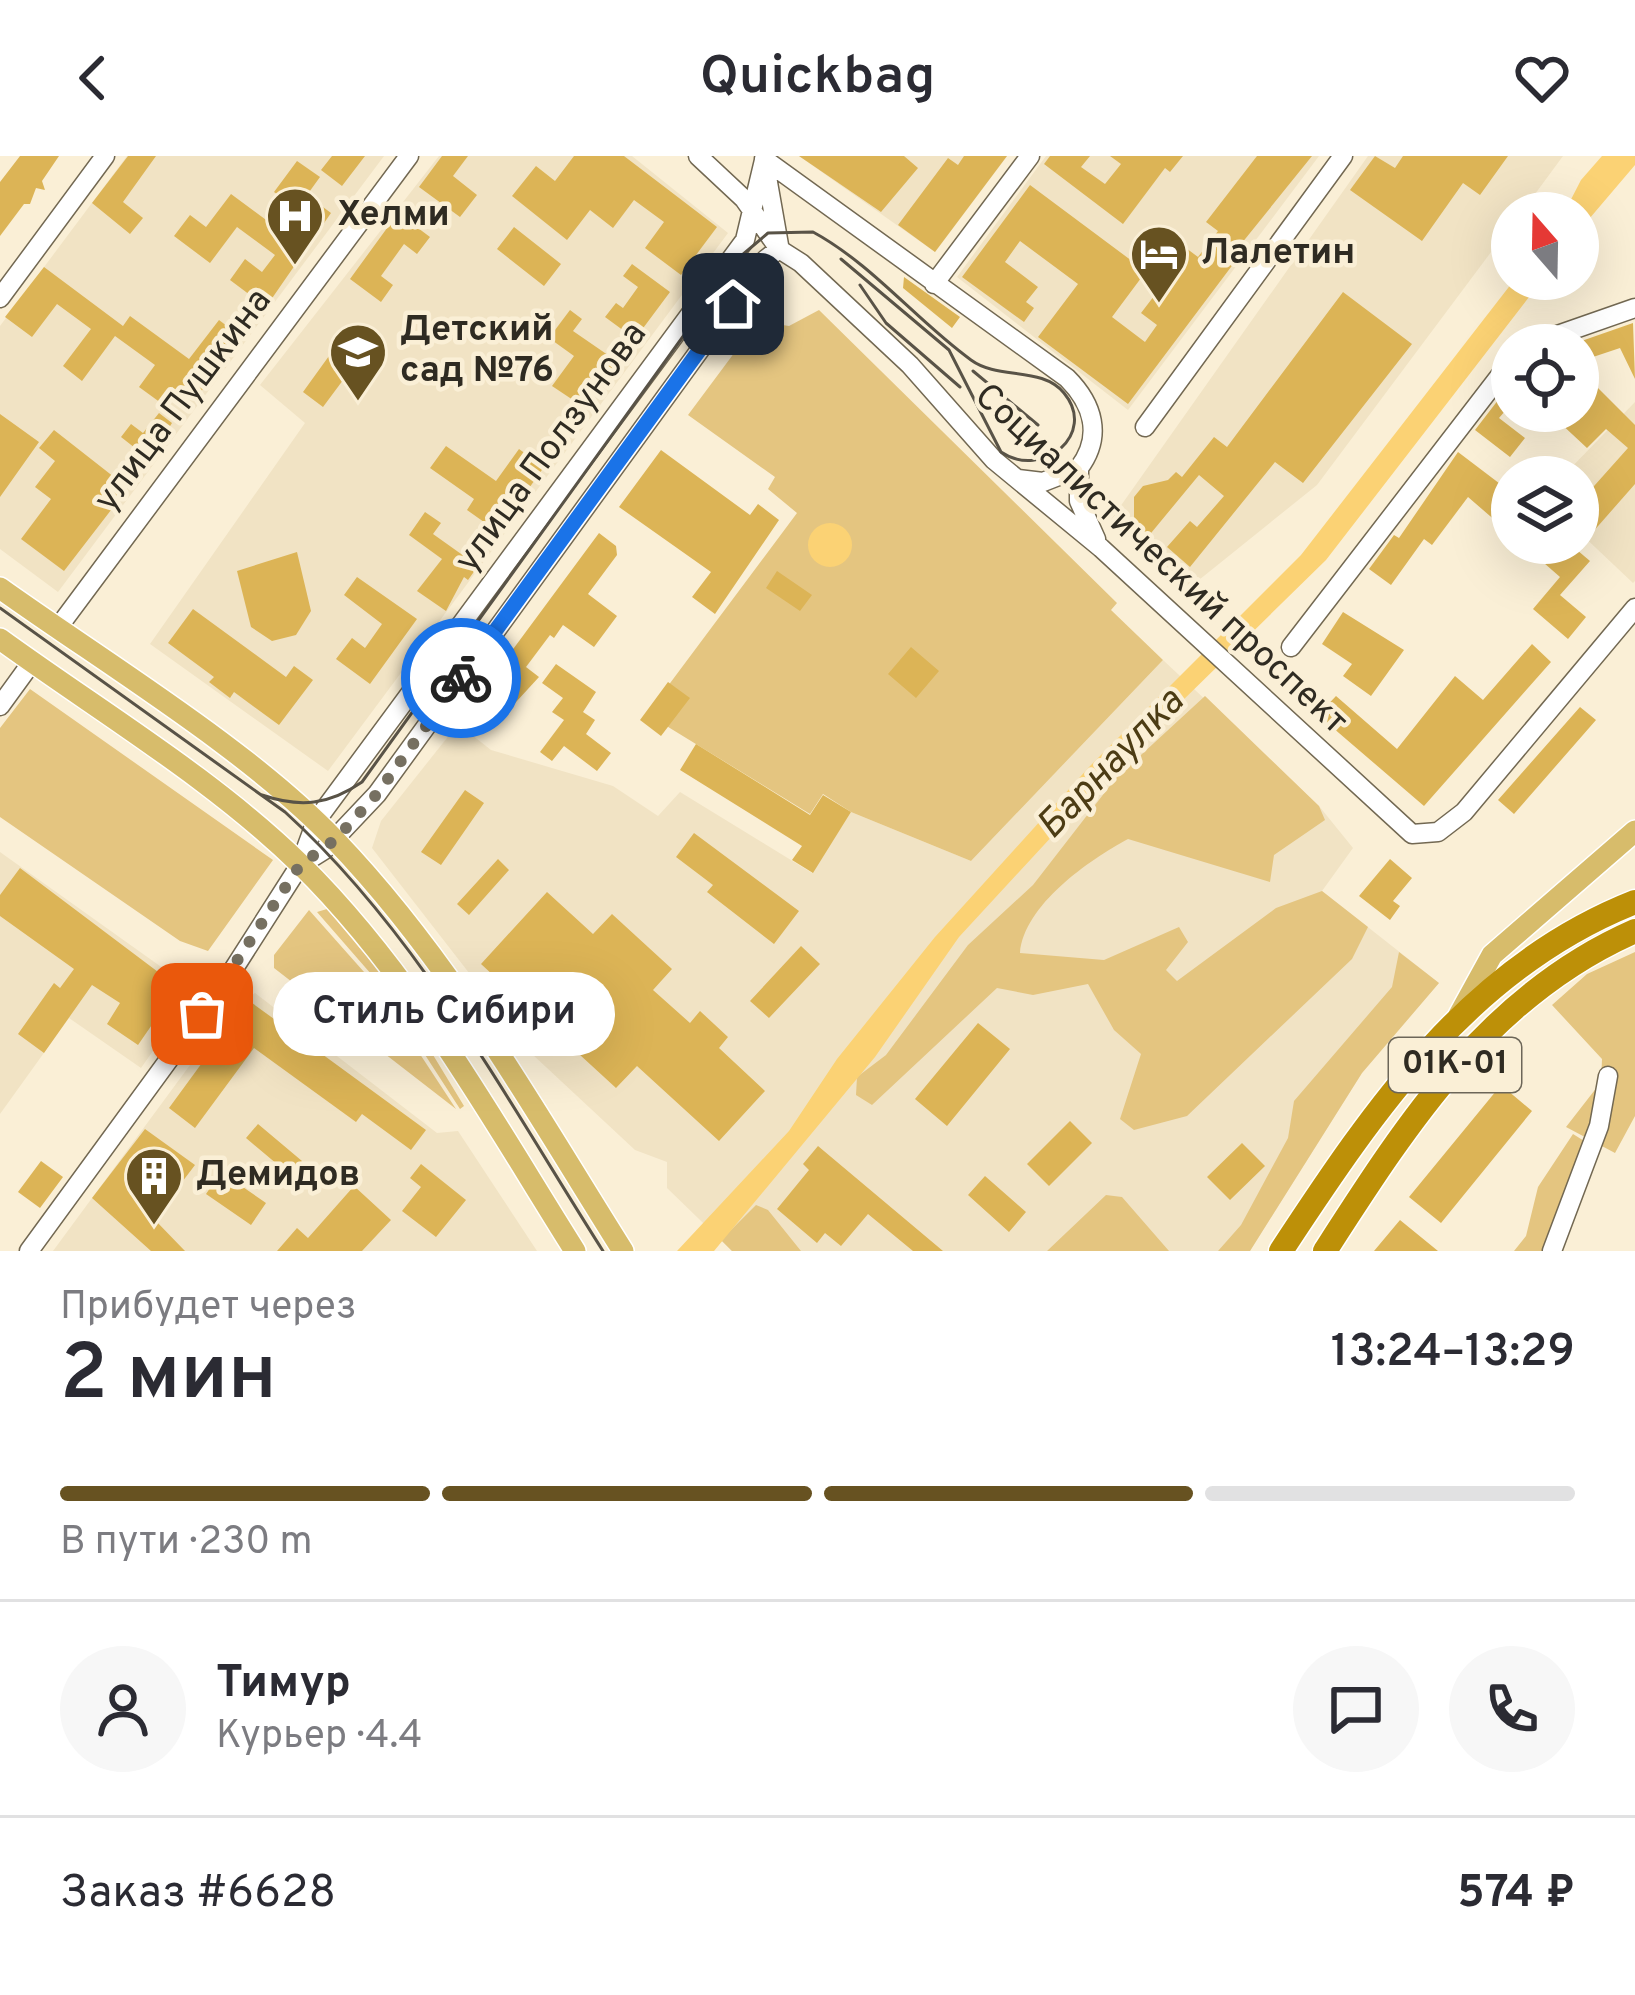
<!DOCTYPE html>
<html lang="ru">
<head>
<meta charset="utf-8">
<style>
  :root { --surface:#fff; --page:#f7f7f7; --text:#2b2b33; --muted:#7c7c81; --line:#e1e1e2; --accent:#675221 }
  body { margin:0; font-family:Overpass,sans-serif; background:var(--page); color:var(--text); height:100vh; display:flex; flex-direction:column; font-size:45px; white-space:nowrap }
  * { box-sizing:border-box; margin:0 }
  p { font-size:39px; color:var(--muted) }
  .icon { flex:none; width:66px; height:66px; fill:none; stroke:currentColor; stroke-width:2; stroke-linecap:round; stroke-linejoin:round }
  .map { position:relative; height:1095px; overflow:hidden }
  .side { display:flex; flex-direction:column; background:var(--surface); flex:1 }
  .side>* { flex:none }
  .needle { width:78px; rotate:340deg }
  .controls { position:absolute; left:1491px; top:36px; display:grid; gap:24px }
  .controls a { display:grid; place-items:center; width:108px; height:108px; border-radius:50%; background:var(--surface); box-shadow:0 12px 48px #0002; font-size:60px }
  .pin { position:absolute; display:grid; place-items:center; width:102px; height:102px; color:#fff; margin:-51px; border-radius:24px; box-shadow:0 6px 18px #0006 }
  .courier { position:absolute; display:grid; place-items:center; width:120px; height:120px; margin:-60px; border:9px solid #1a73e8; border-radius:50%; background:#fff; color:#222; box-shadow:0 3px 15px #0007 }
  .bubble { position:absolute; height:84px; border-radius:42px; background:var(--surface); box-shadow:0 12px 48px #0002; font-size:39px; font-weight:600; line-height:84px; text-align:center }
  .overview em { font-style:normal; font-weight:600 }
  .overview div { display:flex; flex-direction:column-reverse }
  .overview { display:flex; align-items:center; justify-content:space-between; height:204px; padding:0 60px }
  h1 { font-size:78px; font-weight:600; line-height:90px }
  .bar { display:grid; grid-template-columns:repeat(4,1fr); gap:18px 12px; align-content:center; height:144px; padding:0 60px }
  .bar i { height:15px; border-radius:9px; background:var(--line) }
  .bar .active { background:var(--accent) }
  .bar p { grid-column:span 4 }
  .line { display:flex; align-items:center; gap:30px; padding:0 60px; border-top:3px solid var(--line) }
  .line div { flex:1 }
  .round { display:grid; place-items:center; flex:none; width:126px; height:126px; border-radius:63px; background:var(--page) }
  header { display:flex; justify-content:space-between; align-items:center; height:156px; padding:0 60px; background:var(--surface); font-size:54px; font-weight:600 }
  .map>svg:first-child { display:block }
</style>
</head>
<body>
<header><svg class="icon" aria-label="back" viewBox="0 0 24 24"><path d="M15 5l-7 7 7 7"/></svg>Quickbag<svg class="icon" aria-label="heart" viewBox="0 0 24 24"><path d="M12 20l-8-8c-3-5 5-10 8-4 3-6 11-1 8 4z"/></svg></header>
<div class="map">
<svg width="1635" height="1095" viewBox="0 0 1635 1095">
  <rect width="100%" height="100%" fill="#faefd6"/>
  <path fill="#f1e3c4" d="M 127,0 L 384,0 L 58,436 L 0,393 L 0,170 Z
    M 439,0 L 632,0 L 728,77 L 328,615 L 150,488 L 305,267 L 260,229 Z
    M 799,0 L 1007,0 L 935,96 Z
    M 1046,0 L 1319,0 L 1128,254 L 957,121 Z
    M 1368,0 L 1563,0 L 1521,57 L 1512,57 L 1512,68 L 1317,329 L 1189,432 L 1110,365 Z
    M 1635,246 L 1635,425 L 1633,427 L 1578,375 L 1578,321 L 1562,321 Z
    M 1163,504 L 1319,650 L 1353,692 L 1322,735 L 1439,827 L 1362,917 L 1250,1095 L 732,1095 L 667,1032 L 667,1006 L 635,994 L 532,898 L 372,692 L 381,665 L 458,568 L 491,594 L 613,630 L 658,660 L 680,636 L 812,717 L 851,656 L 971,705 Z
    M 0,696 L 195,835 L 141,912 L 69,862 L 0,958 Z
    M 255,837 L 437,977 L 458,975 L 537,1095 L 53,1095 L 232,852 Z"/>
  <path fill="#e4c580" d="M 819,154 L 1117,447 L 1111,454 L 1163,504 L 971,705 L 851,656 L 823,638 L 810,658 L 647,558 L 797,357 L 768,333 L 775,321 L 688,259 L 758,165 L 789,170 Z
    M 30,533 L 273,704 L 208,795 L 180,785 L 0,661 L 0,572 Z
    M 1205,540 L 1319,650 L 1325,664 L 1274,699 L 1270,726 L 1128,683 C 1089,704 1024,749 1020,797 L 1104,804 L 1179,771 L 1188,786 L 1166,814 L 1177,825 L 1276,752 L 1322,735 L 1368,771 L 1352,803 L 1187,960 L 1134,974 L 1120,963 L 1141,898 L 1114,874 L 1088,828 L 1033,839 L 997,832 L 872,949 L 856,939 L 857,921 L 886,899 L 968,789 L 1033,729 L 1116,622 Z
    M 327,753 L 390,828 L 464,950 L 460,953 L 378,826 L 317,756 Z
    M 309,754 L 372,825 L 456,953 L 274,812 L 274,799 Z
    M 1399,796 L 1439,827 L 1362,917 L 1250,1095 L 1218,1095 L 1241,1069 L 1288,982 L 1294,945 L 1392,831 Z
    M 1635,796 L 1635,960 L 1615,997 L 1566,971 L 1601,926 L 1602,903 L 1552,849 L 1587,818 Z
    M 1573,978 L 1589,988 L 1548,1095 L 1514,1095 L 1526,1080 L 1538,1031 Z
    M 1106,1039 L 1122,1041 L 1169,1095 L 1047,1095 Z
    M 756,1049 L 768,1054 L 801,1095 L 732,1095 L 721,1084 Z"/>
  <path fill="#fbd274" d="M 1602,0 L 1635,0 L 1635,9 L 1578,76 L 1578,57 L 1564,57 L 1581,24 Z
    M 1515,123 L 1543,123 L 1326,404 L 1128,598 L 959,781 L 875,901 L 714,1095 L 677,1095 L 789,975 L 837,903 L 935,781 L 1090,610 L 1301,399 Z
    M808 389a22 22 0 1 1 44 0a22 22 0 1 1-44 0Z"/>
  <path fill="#dcb456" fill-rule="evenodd" d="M 20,0 L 59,0 L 42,25 L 45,34 L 36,32 L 30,48 L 24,48 L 0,80 L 0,26 Z
    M 128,0 L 156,0 L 123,46 L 143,62 L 130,78 L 92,47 Z
    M 332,0 L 365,0 L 342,30 L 321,14 Z
    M 442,0 L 468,0 L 453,20 L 477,39 L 460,61 L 419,31 Z
    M 574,0 L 624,0 L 717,71 L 681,119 L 645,92 L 664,66 L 634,44 L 613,72 L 590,54 L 567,84 L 512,40 L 536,10 L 555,25 Z
    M 799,0 L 904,0 L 918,12 L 881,56 Z
    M 964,0 L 1007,0 L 935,96 L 898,69 L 948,2 L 958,9 Z
    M 1050,0 L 1090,0 L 1081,11 L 1105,28 L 1121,8 L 1110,0 L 1183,0 L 1170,16 L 1165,12 L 1123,68 L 1044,8 Z
    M 1257,0 L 1312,0 L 1229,103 L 1234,107 L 1128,248 L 1038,181 L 1078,128 L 1020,85 L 1005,106 L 1038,131 L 1026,146 L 1034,152 L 1024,166 L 962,121 L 1030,29 L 1132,105 L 1158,71 L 1198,101 L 1218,75 L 1206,66 ZM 1147,114 L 1164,127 L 1141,157 L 1157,169 L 1145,186 L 1112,161 Z
    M 1375,0 L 1395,12 L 1403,0 L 1508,0 L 1480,39 L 1463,27 L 1422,85 L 1350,34 Z
    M 297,5 L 320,21 L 307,39 L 331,57 L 266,151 L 230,124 L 245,103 L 262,116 L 275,99 L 237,71 L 210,107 L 174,80 L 190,59 L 206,71 L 231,38 L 281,75 L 298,53 L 274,36 Z
    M 398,57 L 430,81 L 417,98 L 404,88 L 381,120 L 393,129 L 381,146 L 350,123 Z
    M 514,71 L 561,108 L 544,130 L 497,93 Z
    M 632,108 L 670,136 L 635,183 L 605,161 L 616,147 L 623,152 L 638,131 L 623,120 Z
    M 44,111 L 123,170 L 130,160 L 189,203 L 219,164 L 240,180 L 198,240 L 185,230 L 180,237 L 172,231 L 161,247 L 139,231 L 155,209 L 115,180 L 82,225 L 63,210 L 91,173 L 57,148 L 32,181 L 5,161 Z
    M 904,121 L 960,161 L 952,172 L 903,132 Z
    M 1343,136 L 1412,188 L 1303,327 L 1275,306 L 1190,411 L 1167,391 L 1190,365 L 1197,371 L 1224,340 L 1199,319 L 1142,388 L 1126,374 L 1134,364 L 1134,341 L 1143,330 L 1168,324 L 1176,316 L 1182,321 L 1214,281 L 1227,291 Z
    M 570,154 L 582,163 L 573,175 L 618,206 L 585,252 L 552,230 L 574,200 L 549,182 Z
    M 1633,167 L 1635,223 L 1620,192 L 1578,206 L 1578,189 L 1570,189 Z
    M 334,193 L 355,208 L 323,251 L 303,236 Z
    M 1512,226 L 1512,247 L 1499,262 L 1525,282 L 1510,301 L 1475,274 Z
    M 1594,228 L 1635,269 L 1635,328 L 1577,394 L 1590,405 L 1560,439 L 1586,461 L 1568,483 L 1533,453 L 1560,421 L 1521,387 L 1578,387 L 1578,348 L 1628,292 L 1606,273 L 1587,292 L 1558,265 L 1568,255 L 1578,255 L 1578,245 Z
    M 159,257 L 172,267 L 149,303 L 121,281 L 131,268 L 143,277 Z
    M 0,258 L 39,286 L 0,341 Z
    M 54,274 L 128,332 L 64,415 L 21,383 L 51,343 L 35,331 L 55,305 L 39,292 Z
    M 446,290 L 496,325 L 519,293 L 544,311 L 498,376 L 467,354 L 474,343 L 430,312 Z
    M 661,294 L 750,359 L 758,348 L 779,364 L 715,458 L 692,441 L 711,416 L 619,351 Z
    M 1458,296 L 1512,337 L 1512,379 L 1468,341 L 1432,389 L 1424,383 L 1391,429 L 1369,413 L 1394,379 L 1399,382 Z
    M 425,356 L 441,367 L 433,378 L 478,410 L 468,424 L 464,421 L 446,455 L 417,435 L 442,403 L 409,379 Z
    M 599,377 L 616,390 L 617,399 L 588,438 L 617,460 L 594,491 L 563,469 L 554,482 L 550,479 L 526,511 L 539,521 L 492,572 L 468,554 Z
    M 297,396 L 311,455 L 296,479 L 272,485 L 251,471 L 237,415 Z
    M 777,415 L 812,439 L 800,455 L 766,432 Z
    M 357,421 L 417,463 L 370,528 L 336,503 L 352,482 L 365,492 L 382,468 L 344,439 Z
    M 193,453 L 286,521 L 294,510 L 313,524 L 279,569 L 234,536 L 230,542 L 209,526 L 214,521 L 168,487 Z
    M 1343,456 L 1404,494 L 1371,540 L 1343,520 L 1352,508 L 1322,488 Z
    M 1532,488 L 1551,506 L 1424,650 L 1318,559 L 1336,540 L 1397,593 L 1455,520 L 1483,544 Z
    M 911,491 L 939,515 L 916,542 L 888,518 Z
    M 556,508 L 596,536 L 583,556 L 595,564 L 586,578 L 611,597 L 597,615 L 564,590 L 552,605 L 540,596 L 564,564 L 552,556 L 563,542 L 542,527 Z
    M 668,526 L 690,542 L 661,580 L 640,564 Z
    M 1580,551 L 1596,564 L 1514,658 L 1498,644 Z
    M 696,588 L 810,659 L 823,639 L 851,656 L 813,717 L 792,704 L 802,690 L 680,614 Z
    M 465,634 L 484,647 L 441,709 L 421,696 Z
    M 694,677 L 799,755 L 774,788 L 707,736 L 713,729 L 676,701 Z
    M 498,703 L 509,714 L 469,759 L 457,748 Z
    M 1390,703 L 1412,722 L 1393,745 L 1400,750 L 1390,764 L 1359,740 Z
    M 20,712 L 178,831 L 138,889 L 107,868 L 120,847 L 92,829 L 44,897 L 18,878 L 54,827 L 60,832 L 74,813 L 0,760 L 0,739 Z
    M 547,736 L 593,778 L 612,758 L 672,813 L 653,834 L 690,867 L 700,855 L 728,881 L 719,892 L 765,935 L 719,985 L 637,910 L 616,932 L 481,808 Z
    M 801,790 L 820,808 L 769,862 L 750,845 Z
    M 248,844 L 426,974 L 411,994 L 362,958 L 356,966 L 254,892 L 195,972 L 169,952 Z
    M 978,867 L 1010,893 L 947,970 L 915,943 Z
    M 1501,929 L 1532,955 L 1441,1067 L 1409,1041 Z
    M 1070,965 L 1092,987 L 1049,1030 L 1027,1008 Z
    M 258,968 L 302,1005 L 290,1019 L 246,982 Z
    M 145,973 L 195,1009 L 154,1063 L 185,1095 L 151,1095 L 92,1042 Z
    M 1242,987 L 1265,1010 L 1230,1044 L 1207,1021 Z
    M 818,990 L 943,1095 L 913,1095 L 868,1058 L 841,1090 L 825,1077 L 817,1087 L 777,1053 L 809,1014 L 803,1008 Z
    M 41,1005 L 63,1021 L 40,1052 L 18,1036 Z
    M 421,1008 L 466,1044 L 436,1081 L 402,1055 L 421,1031 L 410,1022 Z
    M 221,1016 L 266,1047 L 251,1069 L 206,1038 Z
    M 985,1020 L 1026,1056 L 1009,1076 L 968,1039 Z
    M 354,1030 L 391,1064 L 362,1095 L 277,1095 L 297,1072 L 308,1082 Z
    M 1400,1064 L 1438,1095 L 1374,1095 Z"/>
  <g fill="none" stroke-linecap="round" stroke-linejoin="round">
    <defs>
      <path id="minor" d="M 698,0 L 744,43 L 779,93 L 801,107 L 910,209 L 994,304 L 1101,392 L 1412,678 L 1438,676 L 1464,656 L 1635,452
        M 764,3 L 1067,222 C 1093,248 1103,280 1079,312 L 1043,326 L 1018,323
        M 766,15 L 779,89
        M 934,128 L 1030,0
        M 0,142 L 105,0
        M 1529,189 L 1635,152
        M 1145,271 L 1343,0
        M 1079,312 L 1079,345 L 1096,383
        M 57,473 L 409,0
        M 1291,491 L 1512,204
        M 0,550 L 32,506
        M 300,709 L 324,694 L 377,638 L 766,103 L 779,93
        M 29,1095 L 224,828 L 300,709 L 316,665 L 745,84 L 765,0
        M 1552,1095 L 1599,970 L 1608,920"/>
      <path id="major" d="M 0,432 C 105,507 248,593 335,684 C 452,806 534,954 623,1095
        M 0,483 C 99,555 212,622 300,708 C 413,819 491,962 575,1095
        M 1459,859 L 1492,799 L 1635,675"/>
      <path id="highway" d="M 1281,1095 C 1375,952 1470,811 1635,746
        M 1325,1095 C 1408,966 1489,839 1635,775"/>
    </defs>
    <use href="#minor" stroke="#726852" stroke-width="21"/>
    <use href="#major" stroke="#fff" stroke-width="24"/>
    <use href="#highway" stroke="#fff" stroke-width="27"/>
    <use href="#minor" stroke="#fff" stroke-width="18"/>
    <use href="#major" stroke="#d7bc6b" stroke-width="21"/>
    <use href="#highway" stroke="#bd9008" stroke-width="24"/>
    <path stroke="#595347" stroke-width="3" d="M 860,129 L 886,167 L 960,231
      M 973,215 L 1038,269
      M 0,452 L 285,656 C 418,777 507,944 603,1095
      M 262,639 C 300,652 329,649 362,626 L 741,100 L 768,77 L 813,76 C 872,108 917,165 971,204 C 998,224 1042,210 1064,237 C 1098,278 1042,324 1001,296 L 949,194 L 841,103"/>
  </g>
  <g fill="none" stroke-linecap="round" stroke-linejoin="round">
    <path stroke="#767061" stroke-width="12" stroke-dasharray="0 21.6" d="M 202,858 L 300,709 L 335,684 L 377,638 L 461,522"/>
    <path stroke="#1a73e8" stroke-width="15" d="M 461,522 L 733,148"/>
  </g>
  <defs>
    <symbol id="hospital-pin" viewBox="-11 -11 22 30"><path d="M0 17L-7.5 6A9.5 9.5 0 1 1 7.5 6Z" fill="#675221" stroke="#faefd6"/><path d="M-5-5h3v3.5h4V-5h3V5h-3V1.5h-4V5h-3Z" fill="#fff"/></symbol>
    <symbol id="hotel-pin" viewBox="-11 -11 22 30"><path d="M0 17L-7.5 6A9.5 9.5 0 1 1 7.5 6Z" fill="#675221" stroke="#faefd6"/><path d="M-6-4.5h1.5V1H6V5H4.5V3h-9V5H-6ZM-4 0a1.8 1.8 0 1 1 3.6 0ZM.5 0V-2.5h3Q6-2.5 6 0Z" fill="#fff"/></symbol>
    <symbol id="school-pin" viewBox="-11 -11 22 30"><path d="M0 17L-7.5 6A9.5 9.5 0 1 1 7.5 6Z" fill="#675221" stroke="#faefd6"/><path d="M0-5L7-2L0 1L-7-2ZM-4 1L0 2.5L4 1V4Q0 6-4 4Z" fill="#fff"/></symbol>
    <symbol id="building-pin" viewBox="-11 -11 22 30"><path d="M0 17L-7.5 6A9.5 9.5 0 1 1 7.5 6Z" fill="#675221" stroke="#faefd6"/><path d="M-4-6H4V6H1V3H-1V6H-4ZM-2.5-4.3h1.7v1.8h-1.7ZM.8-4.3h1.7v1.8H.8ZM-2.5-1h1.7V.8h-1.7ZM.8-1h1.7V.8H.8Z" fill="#fff"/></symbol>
  </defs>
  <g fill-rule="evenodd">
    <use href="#hospital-pin" x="262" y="27" width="66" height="90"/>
    <use href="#hotel-pin" x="1126" y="65" width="66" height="90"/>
    <use href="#school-pin" x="325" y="163" width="66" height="90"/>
    <use href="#building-pin" x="121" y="987" width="66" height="90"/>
  </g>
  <g text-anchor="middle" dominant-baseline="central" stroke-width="9" stroke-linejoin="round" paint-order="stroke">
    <rect fill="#faefd6" stroke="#6c6658" stroke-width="3" x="1389" y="882" width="132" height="54" rx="9"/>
    <g font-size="33" font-weight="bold" fill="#2f2b22">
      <text x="1455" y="909">01К-01</text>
    </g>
    <g font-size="36" font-weight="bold" fill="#2f2b22" stroke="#faefd6" text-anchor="start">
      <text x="337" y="60">Хелми</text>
      <text x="1201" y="98">Лалетин</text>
      <text x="400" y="175">Детский<tspan x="400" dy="41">сад №76</tspan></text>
      <text x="196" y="1020">Демидов</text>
    </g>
    <g font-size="36" fill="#2f2b22" stroke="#faefd6">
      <text transform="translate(184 245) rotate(-53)">улица Пушкина</text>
      <text transform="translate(552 292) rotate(-54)">улица Ползунова</text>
      <text transform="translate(1160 404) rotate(43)">Социалистический проспект</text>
    </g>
    <g font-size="39" font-style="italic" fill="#4c3c14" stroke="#faefd6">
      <text transform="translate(1112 609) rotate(-46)">Барнаулка</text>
    </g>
  </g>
</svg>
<div class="controls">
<a><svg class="needle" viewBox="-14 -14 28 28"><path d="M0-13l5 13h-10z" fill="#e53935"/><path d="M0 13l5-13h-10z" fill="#7c7c81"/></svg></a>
<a><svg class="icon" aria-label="locate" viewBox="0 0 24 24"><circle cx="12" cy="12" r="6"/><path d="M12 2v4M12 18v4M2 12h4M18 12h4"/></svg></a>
<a><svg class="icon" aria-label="layers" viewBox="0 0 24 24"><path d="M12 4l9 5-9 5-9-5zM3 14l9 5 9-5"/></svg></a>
</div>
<div class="pin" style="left:202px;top:858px;background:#ea580c"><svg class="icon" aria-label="bag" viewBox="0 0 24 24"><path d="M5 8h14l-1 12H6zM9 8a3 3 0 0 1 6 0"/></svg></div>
<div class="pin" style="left:733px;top:148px;background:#1f2937"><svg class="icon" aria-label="home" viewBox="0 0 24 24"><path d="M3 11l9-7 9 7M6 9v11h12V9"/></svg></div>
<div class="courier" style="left:461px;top:522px"><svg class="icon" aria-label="bike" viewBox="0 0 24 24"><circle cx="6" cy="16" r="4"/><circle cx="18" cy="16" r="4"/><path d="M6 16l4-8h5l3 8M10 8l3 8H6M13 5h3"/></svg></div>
<div class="bubble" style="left:273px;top:816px;width:342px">Стиль Сибири</div>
</div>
<section class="side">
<div class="overview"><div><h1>2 мин</h1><p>Прибудет через</p></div><em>13:24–13:29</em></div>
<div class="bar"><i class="active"></i><i class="active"></i><i class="active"></i><i></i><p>В пути · 230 m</p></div>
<div class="line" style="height:216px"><a class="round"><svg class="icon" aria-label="person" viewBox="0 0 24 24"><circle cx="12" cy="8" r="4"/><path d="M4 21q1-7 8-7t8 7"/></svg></a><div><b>Тимур</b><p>Курьер · 4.4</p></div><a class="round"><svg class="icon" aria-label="chat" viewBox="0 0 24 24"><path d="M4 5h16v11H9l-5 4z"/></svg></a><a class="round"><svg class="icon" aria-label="phone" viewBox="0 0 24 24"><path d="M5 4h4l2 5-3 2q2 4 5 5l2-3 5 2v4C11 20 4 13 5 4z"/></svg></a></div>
<div class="line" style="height:156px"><div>Заказ #6628</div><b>574 ₽</b></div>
</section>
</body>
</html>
